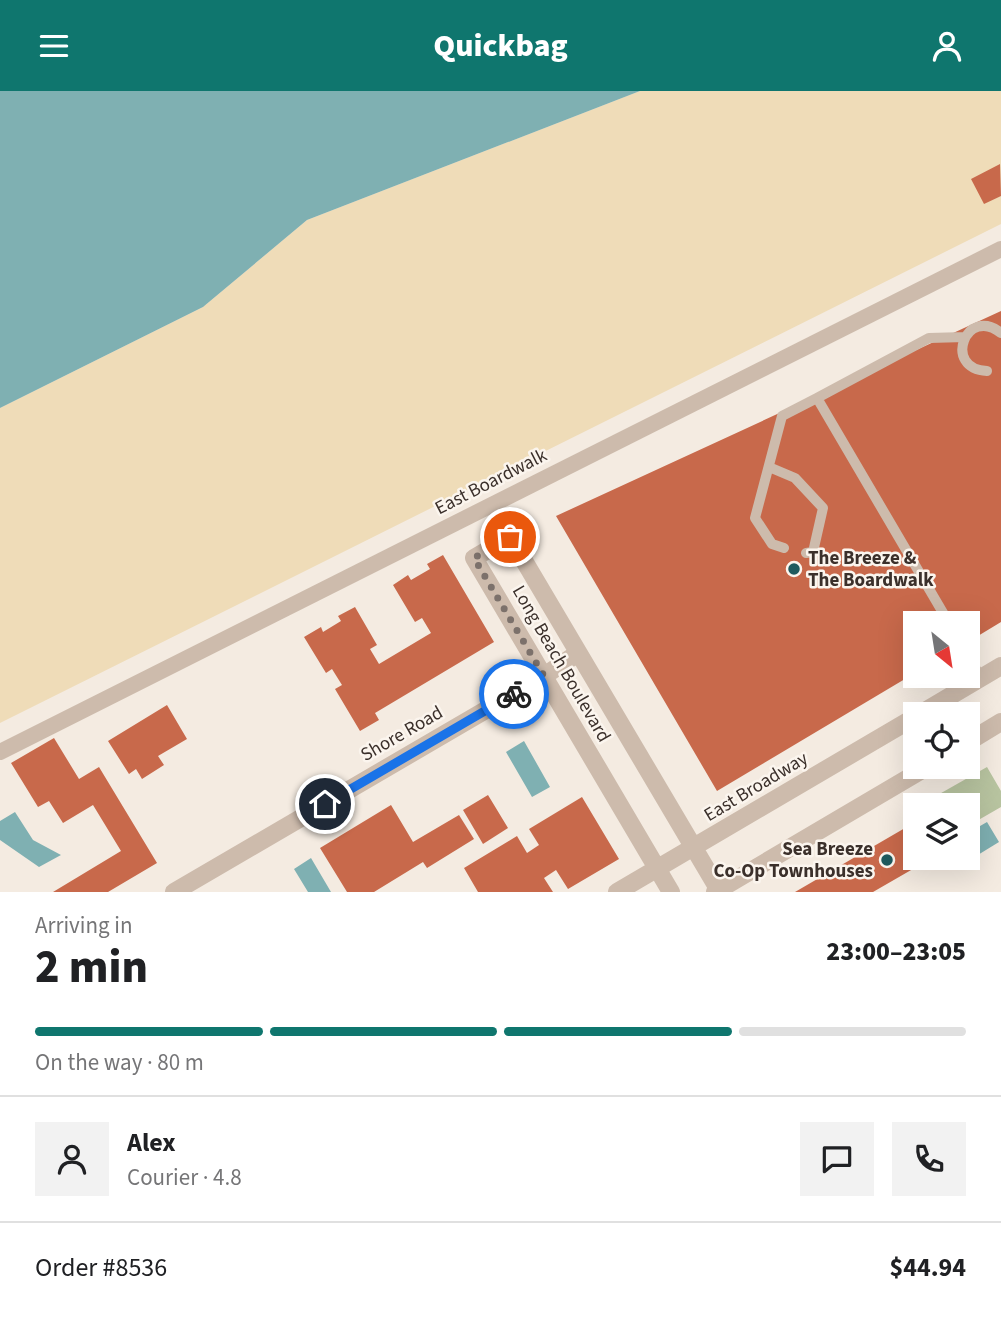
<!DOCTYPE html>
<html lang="en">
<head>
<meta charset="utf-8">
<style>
  :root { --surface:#fff; --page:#f2f2f2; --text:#202124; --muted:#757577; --line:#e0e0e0; --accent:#0f766e }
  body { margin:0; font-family:"Source Sans 3",sans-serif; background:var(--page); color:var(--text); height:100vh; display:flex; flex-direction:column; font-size:26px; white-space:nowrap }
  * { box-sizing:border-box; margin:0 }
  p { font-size:23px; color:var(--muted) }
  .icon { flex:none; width:38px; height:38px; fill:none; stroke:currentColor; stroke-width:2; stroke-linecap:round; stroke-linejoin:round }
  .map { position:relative; height:801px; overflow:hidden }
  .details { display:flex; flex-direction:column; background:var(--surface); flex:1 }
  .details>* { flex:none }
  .needle { width:46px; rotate:150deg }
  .controls { position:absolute; left:903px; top:520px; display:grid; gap:14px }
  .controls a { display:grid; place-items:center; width:77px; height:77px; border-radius:0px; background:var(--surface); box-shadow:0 7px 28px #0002; font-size:35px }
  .pin { position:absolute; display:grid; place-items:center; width:60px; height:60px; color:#fff; margin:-30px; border:4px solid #fff; border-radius:50%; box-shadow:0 2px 7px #0007 }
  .courier { position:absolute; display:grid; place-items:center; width:70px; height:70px; margin:-35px; border:5px solid #1a73e8; border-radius:50%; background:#fff; color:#222; box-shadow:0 2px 9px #0007 }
  .head em { font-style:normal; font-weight:800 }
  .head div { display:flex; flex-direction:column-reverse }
  .head { display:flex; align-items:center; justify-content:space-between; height:119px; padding:0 35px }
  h1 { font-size:46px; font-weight:800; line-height:52px }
  .bar { display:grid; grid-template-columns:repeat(4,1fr); gap:10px 7px; align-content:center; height:84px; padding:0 35px }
  .bar i { height:9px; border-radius:5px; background:var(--line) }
  .bar .on { background:var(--accent) }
  .bar p { grid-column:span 4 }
  .line { display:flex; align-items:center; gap:18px; padding:0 35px; border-top:2px solid var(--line) }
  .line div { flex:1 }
  .round { display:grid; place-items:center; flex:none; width:74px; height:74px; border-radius:0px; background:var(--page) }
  header { display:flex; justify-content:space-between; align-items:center; height:91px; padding:0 35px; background:var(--accent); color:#fff; font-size:32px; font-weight:800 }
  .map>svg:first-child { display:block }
</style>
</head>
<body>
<header><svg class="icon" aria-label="menu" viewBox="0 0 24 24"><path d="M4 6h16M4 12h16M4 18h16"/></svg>Quickbag<svg class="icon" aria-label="person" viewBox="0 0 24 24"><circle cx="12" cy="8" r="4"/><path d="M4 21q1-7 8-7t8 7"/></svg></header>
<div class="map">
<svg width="1001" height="801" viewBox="0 0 1001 801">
  <rect width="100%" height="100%" fill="#f4ebe1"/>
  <path fill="#b8c4a0" d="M 987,676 L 1001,700 L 1001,716 L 968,735 L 968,714 L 920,714 Z"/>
  <path fill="#efdcb8" d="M 640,0 L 1001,0 L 1001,133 L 0,632 L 0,317 L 203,216 L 307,129 Z"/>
  <path fill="#7fb0b2" d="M 0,0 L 640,0 L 307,129 L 203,216 L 0,317 Z
    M 524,650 L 550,696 L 532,706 L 506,661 Z
    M 15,721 L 33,749 L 61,764 L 39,776 L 0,749 L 0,730 Z
    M 987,731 L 999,751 L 968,770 L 966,767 L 968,766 L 968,742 Z
    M 311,767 L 331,801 L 308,801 L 294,778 Z"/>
  <path fill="#c8694b" d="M 1000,73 L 1001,105 L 984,113 L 971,88 Z
    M 1001,220 L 1001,531 L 968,551 L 968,532 L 915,532 L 915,582 L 717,700 L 556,425 Z
    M 443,464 L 494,551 L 375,622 L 379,629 L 360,640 L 335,598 L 342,594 L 332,578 L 326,582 L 304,546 L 321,536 L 323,541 L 341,530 L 338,525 L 355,516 L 377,554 L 370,558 L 379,573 L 431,542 L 422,527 L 415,531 L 393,494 L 408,484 L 411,489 L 430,478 L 427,473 Z
    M 167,614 L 187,648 L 158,665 L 164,674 L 142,688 L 136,678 L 129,683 L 108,650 Z
    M 54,647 L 79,688 L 99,676 L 157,772 L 108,801 L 53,801 L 121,760 L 93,714 L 63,732 L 49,710 L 38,716 L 11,672 Z
    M 488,704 L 508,737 L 483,753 L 463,719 Z
    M 582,706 L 619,768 L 568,798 L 556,779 L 544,787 L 553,801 L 478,801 L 464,777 L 517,745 L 527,762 L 539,754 L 529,738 Z
    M 391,714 L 413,751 L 459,724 L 474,748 L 427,777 L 423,771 L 374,801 L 347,801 L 320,757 Z
    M 905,737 L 915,755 L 915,766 L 922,766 L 925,771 L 873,801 L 795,801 Z"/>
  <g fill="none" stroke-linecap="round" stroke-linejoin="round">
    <path stroke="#cdbbac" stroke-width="10" d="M 987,280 C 942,278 966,214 1001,242
      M 769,376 L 795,387 L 823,417 L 813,461 L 806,462
      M 784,457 L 772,453 L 755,427 L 782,325 L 817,307
      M 949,532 L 817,307 L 929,247 L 965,246
      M 968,564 L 981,587"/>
    <path stroke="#cdbbac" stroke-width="16" d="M 0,661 L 1001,158"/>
    <path stroke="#cdbbac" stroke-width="18" d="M 920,623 L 1001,575
      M 968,651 L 1001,631
      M 174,801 L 544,585 L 578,562
      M 617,801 L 915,626
      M 671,801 L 474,467 L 510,446 L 720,801
      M 715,801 L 927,676"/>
  </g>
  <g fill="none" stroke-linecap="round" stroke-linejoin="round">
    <path stroke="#7c716b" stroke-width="7" stroke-dasharray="0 12.6" d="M 510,446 L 474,467 L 544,585 L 514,603"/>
    <path stroke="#1a73e8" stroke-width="9" d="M 325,713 L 514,603"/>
  </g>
  <g fill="#1f5a5e" stroke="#fbf5ee" stroke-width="2.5">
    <circle cx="794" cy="478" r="7"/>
    <circle cx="887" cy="769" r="7"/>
  </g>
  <g text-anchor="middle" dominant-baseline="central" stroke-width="5" stroke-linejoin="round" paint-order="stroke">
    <g font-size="19" fill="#3b302b" stroke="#fbf5ee">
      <text transform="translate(491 391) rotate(-27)">East Boardwalk</text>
      <text transform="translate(561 573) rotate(60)">Long Beach Boulevard</text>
      <text transform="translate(402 643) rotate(-30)">Shore Road</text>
      <text transform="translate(756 696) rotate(-31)">East Broadway</text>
    </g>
    <g font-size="19" font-weight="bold" fill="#3b302b" stroke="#fbf5ee" text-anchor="start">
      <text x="808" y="467">The Breeze &amp;<tspan x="808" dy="22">The Boardwalk</tspan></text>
      <text x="873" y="758" text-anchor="end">Sea Breeze<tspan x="873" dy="22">Co-Op Townhouses</tspan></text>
    </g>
  </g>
</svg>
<div class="controls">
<a><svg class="needle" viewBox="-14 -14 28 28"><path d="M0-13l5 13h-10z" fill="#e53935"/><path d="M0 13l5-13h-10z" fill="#757577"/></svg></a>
<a><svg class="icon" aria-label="locate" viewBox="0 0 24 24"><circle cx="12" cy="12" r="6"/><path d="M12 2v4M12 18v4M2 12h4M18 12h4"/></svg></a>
<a><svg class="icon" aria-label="layers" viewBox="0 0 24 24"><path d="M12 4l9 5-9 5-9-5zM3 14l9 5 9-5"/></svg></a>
</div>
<div class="pin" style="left:510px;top:446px;background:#ea580c"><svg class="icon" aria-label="bag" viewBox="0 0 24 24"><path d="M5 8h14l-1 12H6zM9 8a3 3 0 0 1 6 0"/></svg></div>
<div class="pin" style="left:325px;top:713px;background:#1f2937"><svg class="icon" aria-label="home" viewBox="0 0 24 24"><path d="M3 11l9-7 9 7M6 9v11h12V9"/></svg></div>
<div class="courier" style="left:514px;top:603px"><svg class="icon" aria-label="bike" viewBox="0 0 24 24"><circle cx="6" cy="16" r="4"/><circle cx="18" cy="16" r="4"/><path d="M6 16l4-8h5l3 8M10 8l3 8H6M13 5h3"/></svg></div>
</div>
<section class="details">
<div class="head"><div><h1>2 min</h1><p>Arriving in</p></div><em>23:00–23:05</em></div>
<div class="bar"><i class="on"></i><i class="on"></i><i class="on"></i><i></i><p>On the way · 80 m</p></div>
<div class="line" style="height:126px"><a class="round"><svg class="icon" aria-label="person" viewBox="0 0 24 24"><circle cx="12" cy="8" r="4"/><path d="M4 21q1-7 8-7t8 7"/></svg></a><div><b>Alex</b><p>Courier · 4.8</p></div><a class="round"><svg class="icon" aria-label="chat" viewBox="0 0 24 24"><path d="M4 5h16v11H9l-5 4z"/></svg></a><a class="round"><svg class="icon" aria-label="phone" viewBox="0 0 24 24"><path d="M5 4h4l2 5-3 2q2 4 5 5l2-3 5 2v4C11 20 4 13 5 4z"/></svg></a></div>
<div class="line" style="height:91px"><div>Order #8536</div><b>$44.94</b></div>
</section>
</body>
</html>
